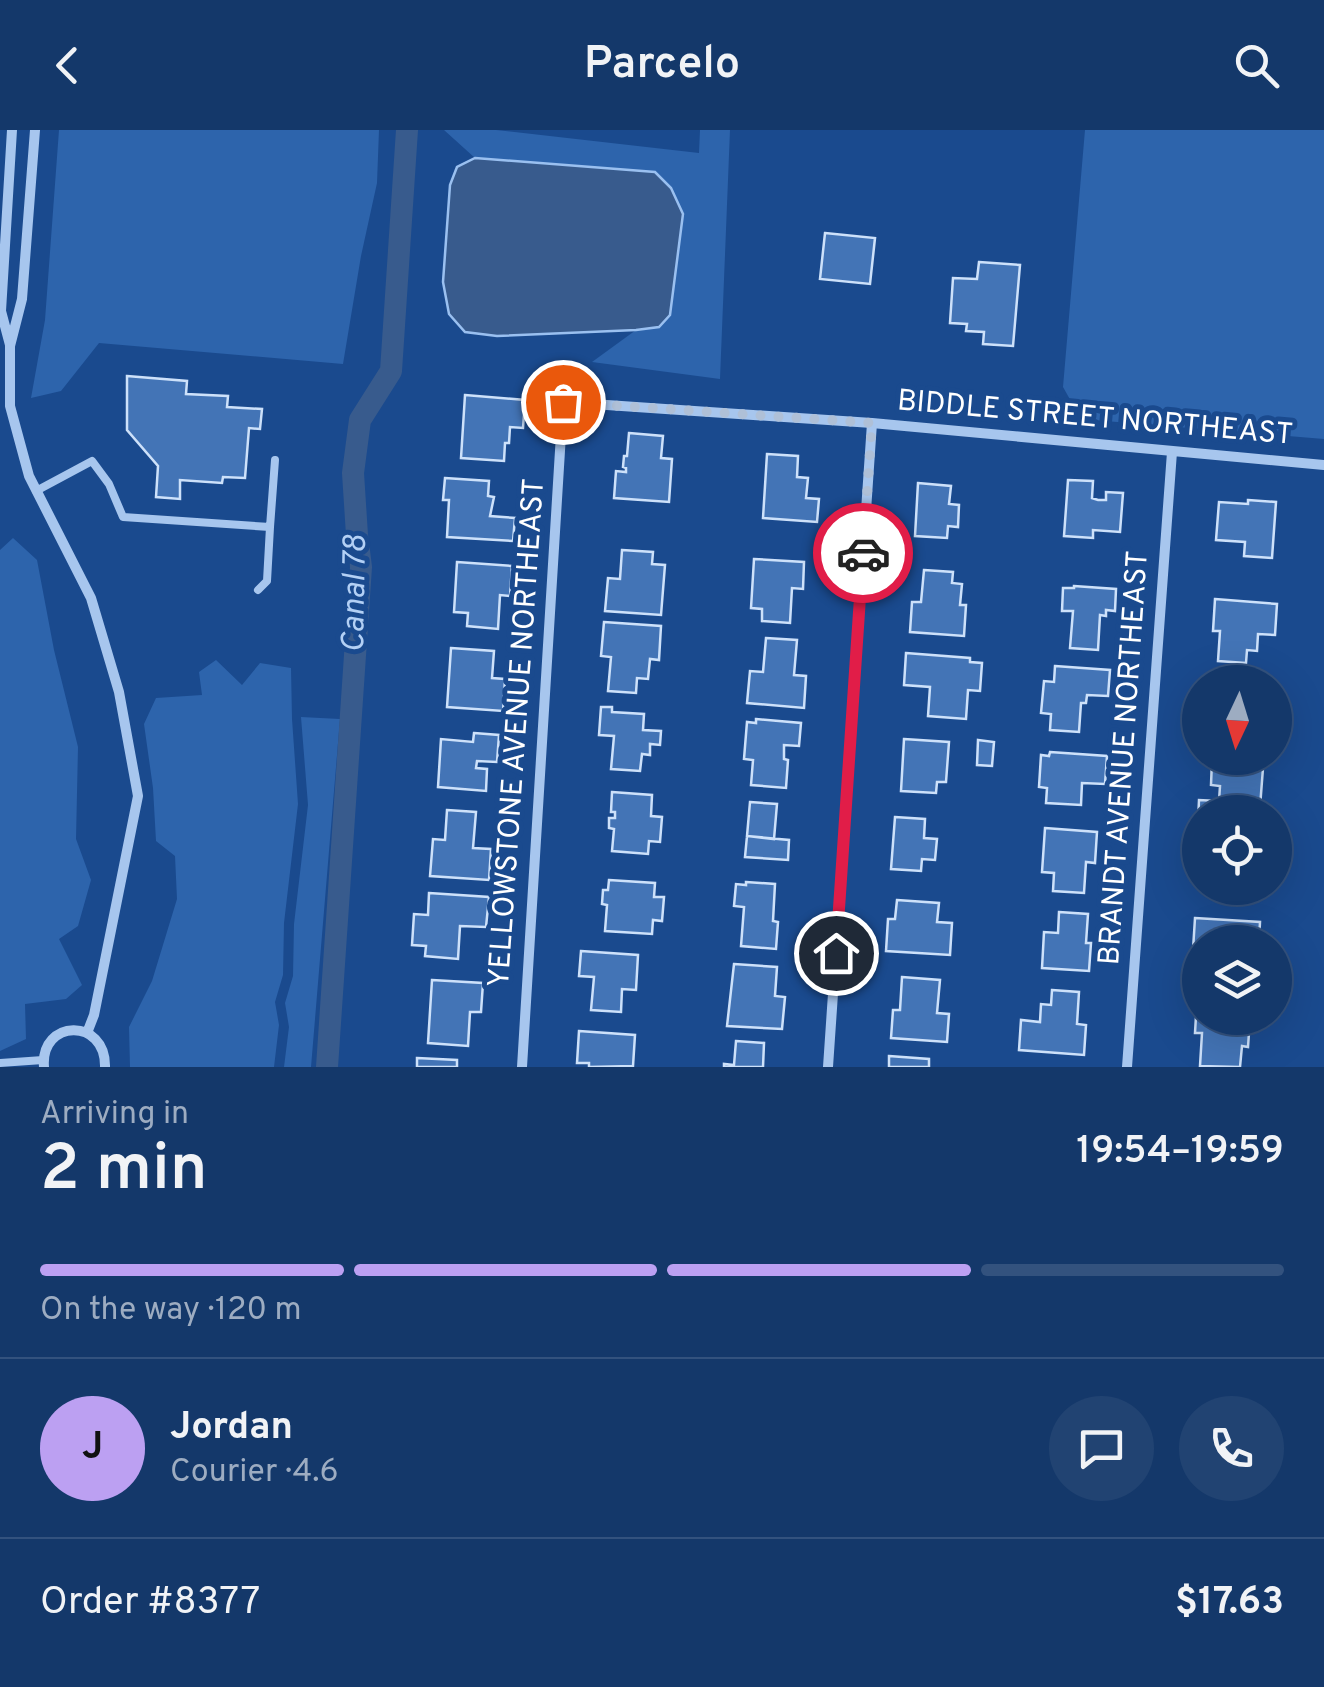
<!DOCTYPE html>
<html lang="en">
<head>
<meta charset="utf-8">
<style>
  :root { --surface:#14386a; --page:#214372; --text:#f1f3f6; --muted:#9dacc1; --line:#33527e; --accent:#bca0f2 }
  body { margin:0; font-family:Overpass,sans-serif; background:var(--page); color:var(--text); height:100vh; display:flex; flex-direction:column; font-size:38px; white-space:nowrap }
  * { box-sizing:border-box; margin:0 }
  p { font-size:32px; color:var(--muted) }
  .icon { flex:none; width:55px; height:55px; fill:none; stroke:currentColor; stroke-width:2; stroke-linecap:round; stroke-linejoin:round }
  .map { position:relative; height:937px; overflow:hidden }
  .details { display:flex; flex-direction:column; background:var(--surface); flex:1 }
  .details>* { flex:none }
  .needle { width:65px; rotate:184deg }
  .tools { position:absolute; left:1182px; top:535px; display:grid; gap:20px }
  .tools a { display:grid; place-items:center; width:110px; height:110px; border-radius:50%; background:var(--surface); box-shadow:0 10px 40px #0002,0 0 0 2px var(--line); font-size:50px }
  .pin { position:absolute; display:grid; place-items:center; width:85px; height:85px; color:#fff; margin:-42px; border:5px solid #fff; border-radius:50%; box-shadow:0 2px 10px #0007 }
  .courier { position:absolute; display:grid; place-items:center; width:100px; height:100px; margin:-50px; border:8px solid #e11d48; border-radius:50%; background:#fff; color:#222; box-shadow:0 2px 12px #0007 }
  .summary em { font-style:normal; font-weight:600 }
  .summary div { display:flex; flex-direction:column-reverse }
  .summary { display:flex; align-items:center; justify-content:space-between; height:170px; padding:0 40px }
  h1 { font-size:65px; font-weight:600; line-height:75px }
  .bar { display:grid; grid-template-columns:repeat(4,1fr); gap:15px 10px; align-content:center; height:120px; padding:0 40px }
  .bar i { height:12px; border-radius:8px; background:var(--line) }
  .bar .selected { background:var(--accent) }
  .bar p { grid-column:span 4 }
  .line { display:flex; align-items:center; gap:25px; padding:0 40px; border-top:2px solid var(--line) }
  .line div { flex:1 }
  .round { display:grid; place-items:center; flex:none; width:105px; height:105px; border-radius:52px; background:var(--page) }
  header { display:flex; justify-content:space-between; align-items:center; height:130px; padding:0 40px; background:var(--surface); font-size:45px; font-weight:600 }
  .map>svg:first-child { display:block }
</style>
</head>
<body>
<header><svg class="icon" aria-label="back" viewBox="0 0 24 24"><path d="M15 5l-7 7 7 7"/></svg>Parcelo<svg class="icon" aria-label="search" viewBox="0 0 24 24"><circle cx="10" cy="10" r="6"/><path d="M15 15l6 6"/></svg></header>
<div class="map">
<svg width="1324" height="937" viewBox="0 0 1324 937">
  <rect width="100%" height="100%" fill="#1a4a8e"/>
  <path fill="#2d64ac" d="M 59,0 L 379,0 L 377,53 L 361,126 L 343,234 L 99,213 L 61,261 L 31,268 L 45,190 Z
    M 444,0 L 496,0 L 699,23 L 700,0 L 730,0 L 720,249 L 592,232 L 636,200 L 659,197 L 670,185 L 683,84 L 655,42 L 475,28 Z
    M 1085,0 L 1324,0 L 1324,309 L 1081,289 L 1063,257 Z
    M 13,408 L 37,430 L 54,520 L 78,617 L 76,709 L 91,750 L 78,796 L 59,809 L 82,855 L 66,869 L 25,874 L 26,909 L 0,921 L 0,420 Z
    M 216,530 L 242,555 L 260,533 L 291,538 L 292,589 L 298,674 L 284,793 L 283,845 L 275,872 L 279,895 L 274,937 L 130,937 L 129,897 L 152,851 L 177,769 L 175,726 L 156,711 L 153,658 L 144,594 L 156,568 L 202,565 L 199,542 Z
    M 301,587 L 340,589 L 311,937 L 284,937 L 289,897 L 285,873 L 293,846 L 294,794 L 308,675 Z"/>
  <path fill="#385b8d" stroke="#9ac0f0" stroke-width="2.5" d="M 475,28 L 655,42 L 671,58 L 683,84 L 670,185 L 659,197 L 636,200 L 497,206 L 465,202 L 449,184 L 443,152 L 450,55 L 457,37 Z"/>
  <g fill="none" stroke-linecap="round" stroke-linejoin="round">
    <path stroke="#385b8d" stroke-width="22" d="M 327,937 L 361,437 L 357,405 L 353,343 L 360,290 L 391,241 L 407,0"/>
  </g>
  <path fill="#4374b6" stroke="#cde1fa" stroke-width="2.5" d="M 825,103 L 875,108 L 870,154 L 820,149 Z
    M 979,132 L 1020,135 L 1013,216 L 983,214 L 984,202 L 966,201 L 967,194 L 950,193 L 953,148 L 977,149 Z
    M 127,246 L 187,251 L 186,264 L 228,266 L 227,277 L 262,279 L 260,299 L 249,298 L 245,348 L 223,347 L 222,353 L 180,350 L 180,369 L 156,367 L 158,336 L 127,300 Z
    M 465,265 L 525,270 L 523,298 L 510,297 L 509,313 L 505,313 L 504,331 L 461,328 Z
    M 629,303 L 663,306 L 661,328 L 672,329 L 669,372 L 614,368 L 616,341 L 626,342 L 626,338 L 623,337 L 624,326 L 627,326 Z
    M 767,324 L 798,326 L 797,347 L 808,348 L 806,368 L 819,369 L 817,392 L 763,388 Z
    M 445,348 L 489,351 L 488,366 L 494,367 L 490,386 L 515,388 L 513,411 L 447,407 L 449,370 L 443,370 Z
    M 1068,350 L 1093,351 L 1092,368 L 1098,370 L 1106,370 L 1106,362 L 1123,363 L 1120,402 L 1093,400 L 1093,408 L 1064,406 Z
    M 918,353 L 951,356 L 949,374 L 959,375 L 958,397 L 948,396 L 947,408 L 915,406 Z
    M 1248,370 L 1276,372 L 1272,428 L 1244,426 L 1245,412 L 1216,410 L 1219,372 L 1248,374 Z
    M 622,420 L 653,422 L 652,434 L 665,435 L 661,485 L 605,481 L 608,448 L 620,449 Z
    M 754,429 L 804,432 L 803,459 L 792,458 L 790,493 L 762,491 L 762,479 L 751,478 Z
    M 457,432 L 512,436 L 510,466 L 500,465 L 498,499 L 467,496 L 468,483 L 454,482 Z
    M 924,440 L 953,442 L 952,453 L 962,454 L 960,475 L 966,475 L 964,506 L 910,502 L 912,472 L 921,472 Z
    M 1074,456 L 1116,459 L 1115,481 L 1106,480 L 1106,486 L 1100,485 L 1098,520 L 1070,518 L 1073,481 L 1062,481 L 1063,458 L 1074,458 Z
    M 1215,469 L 1277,474 L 1275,505 L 1258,504 L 1257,521 L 1247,520 L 1246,533 L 1218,531 L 1220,501 L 1213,501 Z
    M 604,492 L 661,496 L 659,530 L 650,529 L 648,549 L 637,548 L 636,563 L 608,561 L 611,527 L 601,526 Z
    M 766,508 L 797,510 L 794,545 L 806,546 L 804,578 L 747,573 L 750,541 L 763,542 Z
    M 451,518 L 494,521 L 492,548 L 505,549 L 503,581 L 447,577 Z
    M 906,523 L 970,528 L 970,532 L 982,533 L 980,561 L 968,560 L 966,589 L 928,586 L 930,557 L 904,555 Z
    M 1055,536 L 1110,540 L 1108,566 L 1087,565 L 1086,573 L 1081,573 L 1079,602 L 1050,600 L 1051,584 L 1041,583 L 1044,551 L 1054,552 Z
    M 601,577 L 612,577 L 612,582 L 644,584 L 643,600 L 661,601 L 660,615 L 650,614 L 650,625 L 642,624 L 640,641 L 611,639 L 614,606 L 599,605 Z
    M 756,589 L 801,593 L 799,616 L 784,615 L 784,629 L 788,630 L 786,658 L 751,655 L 753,630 L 744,629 L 747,592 L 756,593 Z
    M 474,603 L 499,605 L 497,632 L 477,631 L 476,638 L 487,639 L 486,661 L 438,657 L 441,609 L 473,612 Z
    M 904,609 L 949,612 L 946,652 L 937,652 L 936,663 L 901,661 Z
    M 978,610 L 994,612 L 992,636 L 977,635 Z
    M 1050,622 L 1107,626 L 1105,654 L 1082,653 L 1081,675 L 1046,673 L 1047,658 L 1039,657 L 1041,625 L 1049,626 Z
    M 1212,630 L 1255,633 L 1255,638 L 1263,638 L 1260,677 L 1252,676 L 1251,682 L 1200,682 L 1200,692 L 1198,692 L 1199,670 L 1219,671 L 1220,656 L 1211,655 Z
    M 612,662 L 652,665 L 651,686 L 662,687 L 660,712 L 649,711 L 648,724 L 612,721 L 614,699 L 609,698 L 609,688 L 615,688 L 615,682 L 611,682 Z
    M 750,672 L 777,674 L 774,709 L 747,706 Z
    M 447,680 L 476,682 L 473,718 L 491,719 L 489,750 L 430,746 L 433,709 L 445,710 Z
    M 895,687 L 925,689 L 924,708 L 937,709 L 935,730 L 922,729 L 921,741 L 891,739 Z
    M 1045,698 L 1097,702 L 1095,733 L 1086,732 L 1084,763 L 1053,761 L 1054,743 L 1042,742 Z
    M 747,706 L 789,710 L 788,730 L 745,727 Z
    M 609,750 L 655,753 L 654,767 L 664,767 L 662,791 L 653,790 L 652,804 L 605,801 L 607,775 L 602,774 L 603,760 L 608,760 Z
    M 746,752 L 775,754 L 773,791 L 778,792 L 776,819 L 741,816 L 744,777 L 734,776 L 736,754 L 746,755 Z
    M 429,763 L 489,767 L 486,797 L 460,796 L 458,829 L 425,826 L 426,816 L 412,815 L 414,784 L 428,785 Z
    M 897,770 L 939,773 L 937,792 L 952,793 L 950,825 L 886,821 L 888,789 L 895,789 Z
    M 1059,782 L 1088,784 L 1086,813 L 1091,813 L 1089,841 L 1042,838 L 1044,802 L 1058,803 Z
    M 1195,788 L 1260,792 L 1259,812 L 1200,812 L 1200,854 L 1198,853 L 1200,821 L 1193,820 Z
    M 581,821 L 638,825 L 636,860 L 622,859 L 621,882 L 591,880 L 594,847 L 579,846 Z
    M 734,834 L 777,837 L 775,866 L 785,867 L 782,899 L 727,896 Z
    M 902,847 L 940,850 L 937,883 L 949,884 L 947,912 L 891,908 L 893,880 L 900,880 Z
    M 432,850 L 483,853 L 481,882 L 470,882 L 468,916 L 428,913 Z
    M 1052,860 L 1079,862 L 1077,894 L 1086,895 L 1084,925 L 1019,920 L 1021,890 L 1040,892 L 1041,874 L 1051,875 Z
    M 1197,869 L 1200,869 L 1200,888 L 1250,888 L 1248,917 L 1242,916 L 1240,937 L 1200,936 L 1202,903 L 1195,903 Z
    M 579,901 L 635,905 L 633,936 L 589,937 L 589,933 L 577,933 Z
    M 736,911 L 764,913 L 763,937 L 724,937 L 724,934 L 734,935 Z
    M 889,926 L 929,929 L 929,937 L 889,937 Z
    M 417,928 L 457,930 L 457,937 L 417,937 Z"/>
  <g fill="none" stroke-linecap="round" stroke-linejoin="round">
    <path stroke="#a7c6ee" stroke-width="8" d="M 36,361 L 92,331 L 109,354 L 123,387 L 270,397 L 275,330
      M 258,460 L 267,451 L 270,397
      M 0,933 L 43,930"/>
    <path stroke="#a7c6ee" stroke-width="10" d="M 35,0 L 22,169 L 10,216 L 10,276 L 29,346 L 91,468 L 119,562 L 138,666 L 94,885 L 87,903
      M 10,215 L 1,181 L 12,0
      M 44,937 C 40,889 106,887 105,937
      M 522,937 L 563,272 L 872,293 L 1324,335
      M 828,937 L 872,293
      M 1127,937 L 1172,322"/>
  </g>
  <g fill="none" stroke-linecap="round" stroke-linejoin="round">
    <path stroke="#afc0d7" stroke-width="10" stroke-dasharray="0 18" d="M 563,272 L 872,293 L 863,423"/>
    <path stroke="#e11d48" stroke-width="12" d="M 836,823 L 863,423"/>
  </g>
  <g text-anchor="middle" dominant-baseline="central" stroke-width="10" stroke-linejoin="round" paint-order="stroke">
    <g font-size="30" fill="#fff" stroke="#1a4a8e">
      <text transform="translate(1095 289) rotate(5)">BIDDLE STREET NORTHEAST</text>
      <text transform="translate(518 603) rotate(-86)">YELLOWSTONE AVENUE NORTHEAST</text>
      <text transform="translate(1125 628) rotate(-86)">BRANDT AVENUE NORTHEAST</text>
    </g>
    <g font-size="32" font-style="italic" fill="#b3d0f5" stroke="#1a4a8e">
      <text transform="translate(356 464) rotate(-89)">Canal 78</text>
    </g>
  </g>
</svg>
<div class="tools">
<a><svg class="needle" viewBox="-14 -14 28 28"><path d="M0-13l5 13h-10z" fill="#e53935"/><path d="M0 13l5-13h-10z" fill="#9dacc1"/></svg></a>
<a><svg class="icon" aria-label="locate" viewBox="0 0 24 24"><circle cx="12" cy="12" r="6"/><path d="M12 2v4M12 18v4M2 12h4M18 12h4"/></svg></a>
<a><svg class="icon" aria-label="layers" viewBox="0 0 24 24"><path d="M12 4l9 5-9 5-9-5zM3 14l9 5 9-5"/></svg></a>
</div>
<div class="pin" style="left:563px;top:272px;background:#ea580c"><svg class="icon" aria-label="bag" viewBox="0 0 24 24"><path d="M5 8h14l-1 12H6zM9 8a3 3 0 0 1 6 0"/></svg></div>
<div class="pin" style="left:836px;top:823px;background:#1f2937"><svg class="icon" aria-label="home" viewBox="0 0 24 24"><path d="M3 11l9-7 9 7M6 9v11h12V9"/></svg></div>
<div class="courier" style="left:863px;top:423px"><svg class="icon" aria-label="car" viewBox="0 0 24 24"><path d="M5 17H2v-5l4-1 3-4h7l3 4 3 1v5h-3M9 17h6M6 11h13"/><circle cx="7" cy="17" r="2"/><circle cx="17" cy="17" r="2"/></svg></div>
</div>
<section class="details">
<div class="summary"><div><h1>2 min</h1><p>Arriving in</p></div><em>19:54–19:59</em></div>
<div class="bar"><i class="selected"></i><i class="selected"></i><i class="selected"></i><i></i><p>On the way · 120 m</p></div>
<div class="line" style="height:180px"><b class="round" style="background:var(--accent);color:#111">J</b><div><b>Jordan</b><p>Courier · 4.6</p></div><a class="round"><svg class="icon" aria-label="chat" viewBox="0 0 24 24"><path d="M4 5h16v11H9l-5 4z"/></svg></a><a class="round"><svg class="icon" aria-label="phone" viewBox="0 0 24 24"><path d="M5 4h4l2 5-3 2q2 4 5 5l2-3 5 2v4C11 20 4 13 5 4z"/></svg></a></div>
<div class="line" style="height:130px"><div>Order #8377</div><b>$17.63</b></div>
</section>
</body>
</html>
